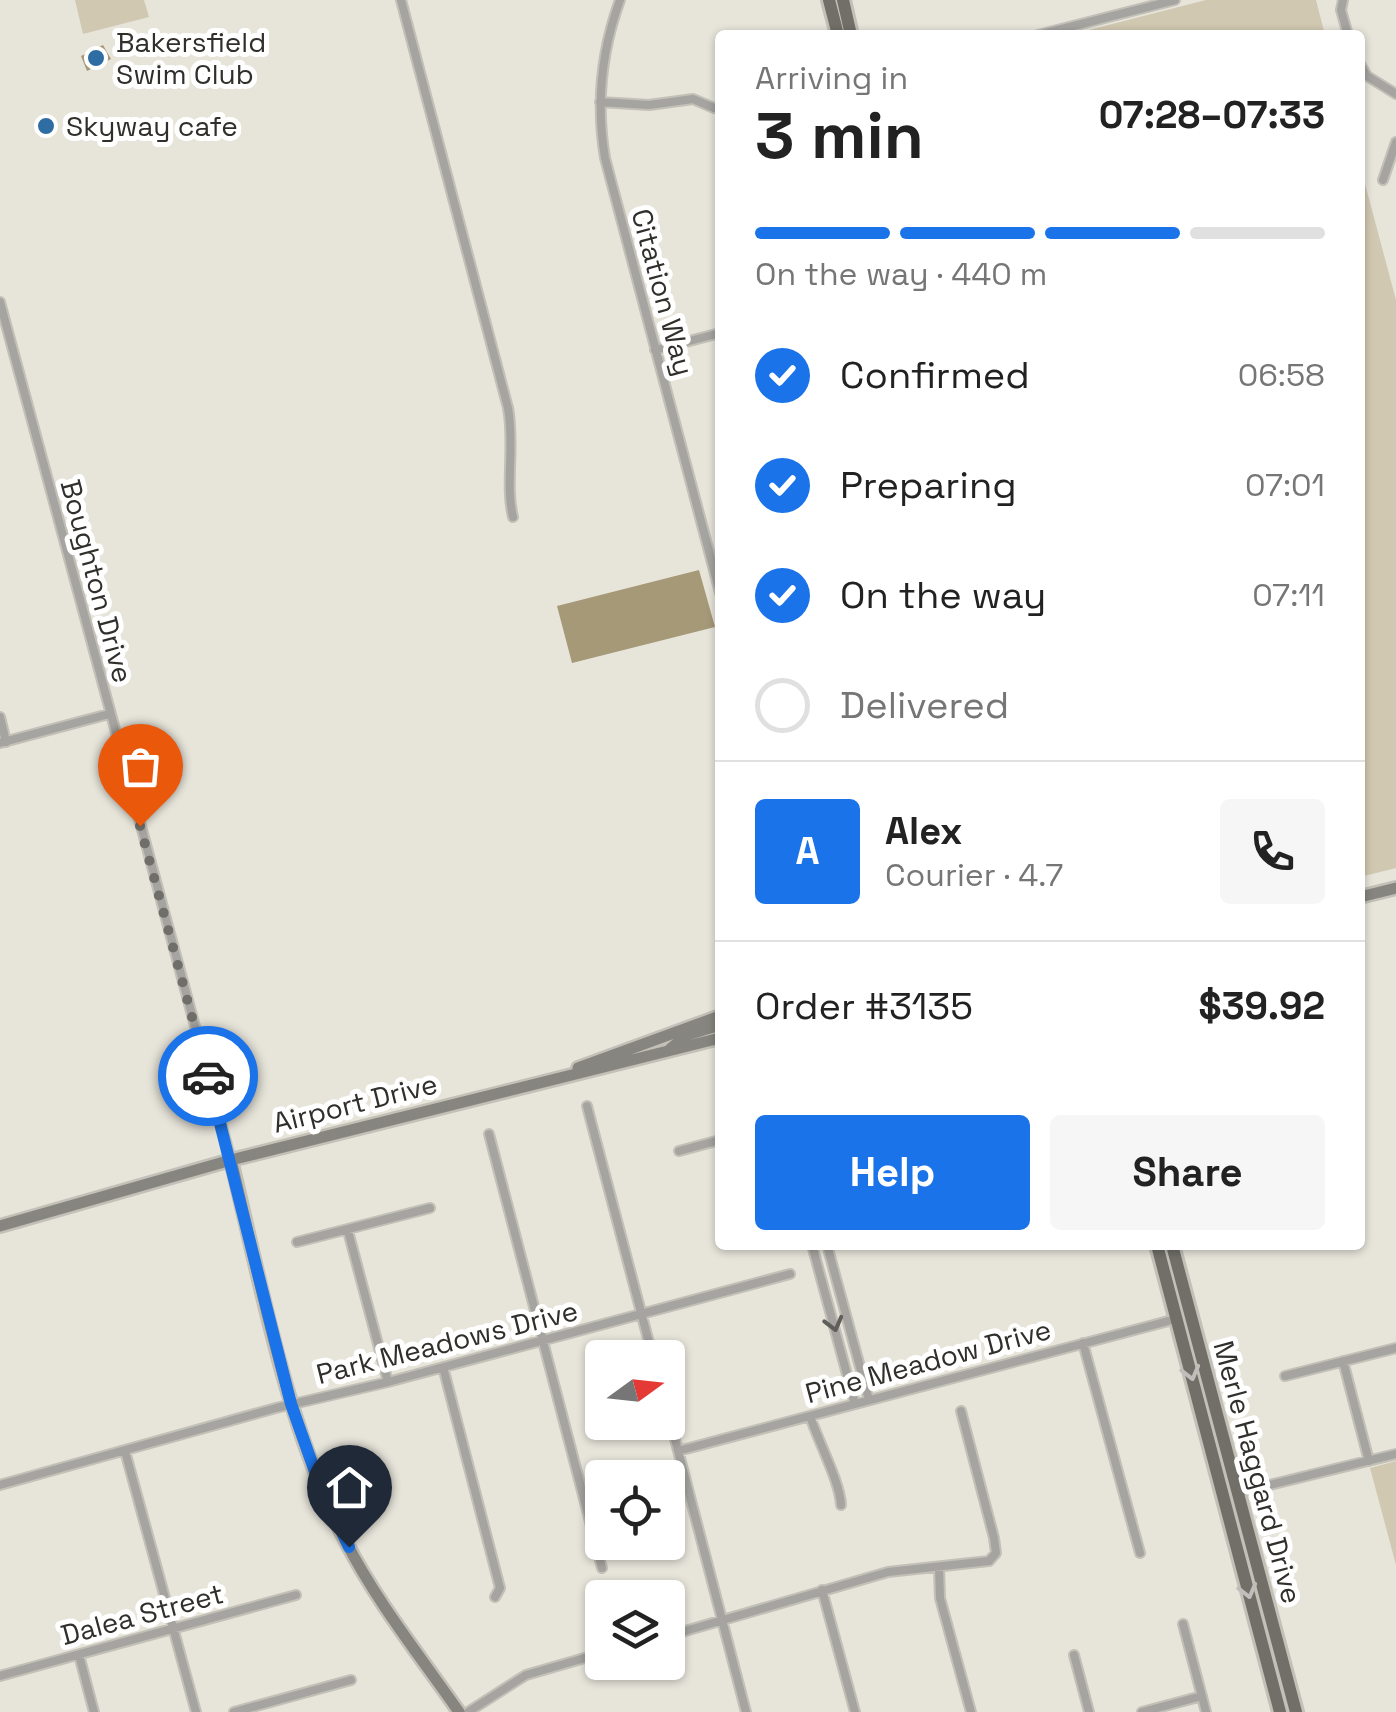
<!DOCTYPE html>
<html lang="en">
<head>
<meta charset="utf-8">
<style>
  :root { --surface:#fff; --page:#f6f6f6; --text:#222; --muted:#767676; --line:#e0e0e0; --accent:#1a73e8 }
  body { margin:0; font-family:"Space Grotesk",sans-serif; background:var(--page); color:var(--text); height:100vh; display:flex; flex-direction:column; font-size:38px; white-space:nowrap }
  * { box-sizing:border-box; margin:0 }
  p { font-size:32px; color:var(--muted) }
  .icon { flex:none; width:55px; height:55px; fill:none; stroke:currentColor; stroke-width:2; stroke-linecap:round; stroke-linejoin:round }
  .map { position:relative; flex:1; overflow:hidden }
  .sheet { position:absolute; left:715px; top:30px; width:650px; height:1220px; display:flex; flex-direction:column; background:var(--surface); border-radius:10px; box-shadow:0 2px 8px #0004 }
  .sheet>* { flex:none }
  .needle { width:65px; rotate:75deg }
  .buttons { position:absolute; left:585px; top:1340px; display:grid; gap:20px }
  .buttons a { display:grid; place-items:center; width:100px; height:100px; border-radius:10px; background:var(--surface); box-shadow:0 2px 8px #0004; font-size:50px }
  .pin { position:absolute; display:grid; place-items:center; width:85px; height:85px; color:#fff; margin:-102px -42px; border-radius:50% 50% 50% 0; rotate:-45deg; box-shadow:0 0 10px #0007 }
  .pin .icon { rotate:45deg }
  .courier { position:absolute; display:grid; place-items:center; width:100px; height:100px; margin:-50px; border:8px solid #1a73e8; border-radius:50%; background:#fff; color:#222; box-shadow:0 2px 12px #0007 }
  .headline em { font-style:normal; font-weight:800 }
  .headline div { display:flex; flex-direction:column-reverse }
  .headline { display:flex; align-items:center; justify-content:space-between; height:170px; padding:0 40px }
  h1 { font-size:65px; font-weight:800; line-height:75px }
  .bar { display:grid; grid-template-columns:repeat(4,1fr); gap:15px 10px; align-content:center; height:120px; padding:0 40px }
  .bar i { height:12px; border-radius:8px; background:var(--line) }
  .bar .selected { background:var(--accent) }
  .bar p { grid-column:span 4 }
  .line { display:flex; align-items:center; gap:25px; padding:0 40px; border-top:2px solid var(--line) }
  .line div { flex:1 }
  .round { display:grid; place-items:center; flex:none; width:105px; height:105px; border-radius:10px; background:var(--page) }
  ol { padding:0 40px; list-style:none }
  li { display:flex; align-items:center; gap:30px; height:110px }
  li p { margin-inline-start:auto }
  li .icon { padding:10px; border-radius:50%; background:var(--accent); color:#fff; stroke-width:4 }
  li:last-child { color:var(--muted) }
  li i { width:55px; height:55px; border:5px solid var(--line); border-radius:50% }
  .button { display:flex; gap:20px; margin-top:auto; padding:20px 40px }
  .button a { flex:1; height:115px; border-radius:10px; background:var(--accent); color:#fff; font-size:40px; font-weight:800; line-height:115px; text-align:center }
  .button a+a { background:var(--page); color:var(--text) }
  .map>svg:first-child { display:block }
</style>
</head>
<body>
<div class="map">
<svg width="1396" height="1712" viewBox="0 0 1396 1712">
  <rect width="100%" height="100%" fill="#e7e4da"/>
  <path fill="#d1c8b1" d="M 75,0 L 144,0 L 149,17 L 83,34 Z
    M 1206,0 L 1316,0 L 1325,35 L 1069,35 Z
    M 1360,165 L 1396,300 L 1396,868 L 1360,877 Z
    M 1396,1461 L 1396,1565 L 1370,1468 Z"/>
  <path fill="#a69978" d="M 103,45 L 111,59 L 87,71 L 81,56 Z
    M 699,570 L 715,627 L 572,663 L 557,606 Z"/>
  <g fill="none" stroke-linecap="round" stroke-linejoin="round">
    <defs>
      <path id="street" d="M 401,0 L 508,408 C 515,445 505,485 513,517
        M 620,0 C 601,52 596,104 605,158 L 720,593
        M 1343,0 L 1341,10 L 1348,35
        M 1038,35 L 1175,0
        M 1360,64 L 1367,76 L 1396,94
        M 600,102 L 649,105 L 693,99 L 714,108
        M 1383,180 L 1396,142
        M 0,302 L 231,1160
        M 655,350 L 720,333
        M 0,717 L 6,742
        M 0,743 L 109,714
        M 587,1106 L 653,1358
        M 489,1134 L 602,1568
        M 679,1151 L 720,1140
        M 348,1231 L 388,1382
        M 297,1242 L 430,1208
        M 812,1245 L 855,1404
        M 827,1245 L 869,1400
        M 1083,1343 L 1140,1553
        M 1343,1361 L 1369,1461
        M 443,1367 L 500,1588 L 495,1597
        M 1285,1376 L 1396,1348
        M 668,1412 L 746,1712
        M 810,1416 C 818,1441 840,1482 841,1505
        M 125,1451 L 196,1712
        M 678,1451 L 1176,1319
        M 0,1485 L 276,1408 L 388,1382 L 790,1274
        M 1237,1493 L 1396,1454
        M 939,1567 L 940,1598 L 971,1712
        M 822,1590 L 855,1712
        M 1183,1624 L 1206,1712
        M 668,1636 L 888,1572 L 989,1561 L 996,1553 L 994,1538 L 961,1411
        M 79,1655 L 94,1712
        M 1074,1655 L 1089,1712
        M 0,1676 L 296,1595
        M 234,1712 L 351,1680
        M 468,1712 L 526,1675 L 602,1653
        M 1142,1712 L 1202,1696"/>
      <path id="secondary" d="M 1360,897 L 1396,888
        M 670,1049 L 687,1035 L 720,1025
        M 578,1068 L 720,1016
        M 231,1160 C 262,1288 285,1421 345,1540 C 376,1601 420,1656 459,1712
        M 0,1226 L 231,1160 L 720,1038"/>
      <path id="primary" d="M 829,0 L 838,35
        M 843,0 L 851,35
        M 1157,1245 L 1280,1712
        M 1172,1245 L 1296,1712"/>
    </defs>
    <use href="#street" stroke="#c2c0b7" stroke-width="12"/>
    <use href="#secondary" stroke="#c2c0b7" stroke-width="16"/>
    <use href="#primary" stroke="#c2c0b7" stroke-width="18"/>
    <use href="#street" stroke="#a5a4a0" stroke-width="8"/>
    <use href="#secondary" stroke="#87857f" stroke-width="11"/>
    <use href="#primary" stroke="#716f68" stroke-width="12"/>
  </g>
  <defs><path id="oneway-chevron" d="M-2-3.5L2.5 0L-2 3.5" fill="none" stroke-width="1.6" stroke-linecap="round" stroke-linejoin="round" transform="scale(2.5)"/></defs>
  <use stroke="#5f5e5a" href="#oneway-chevron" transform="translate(834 1324) rotate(75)"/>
  <g stroke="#bfbebb">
    <use href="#oneway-chevron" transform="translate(1191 1373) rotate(75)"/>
    <use href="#oneway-chevron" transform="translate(1248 1591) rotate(75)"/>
  </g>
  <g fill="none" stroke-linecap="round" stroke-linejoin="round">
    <path stroke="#706e68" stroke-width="10" stroke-dasharray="0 18" d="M 140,826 L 208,1076"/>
    <path stroke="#1a73e8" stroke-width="12" d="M 208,1076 L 291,1404 L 318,1480 L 349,1547"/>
  </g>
  <g fill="#2e6da4" stroke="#fff" stroke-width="4">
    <circle cx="96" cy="58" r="10"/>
    <circle cx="46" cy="126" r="10"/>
  </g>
  <g text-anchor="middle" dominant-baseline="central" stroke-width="10" stroke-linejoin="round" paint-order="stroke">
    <g font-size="28" fill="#302f2b" stroke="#fff" text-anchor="start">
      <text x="116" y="42">Bakersfield<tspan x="116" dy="32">Swim Club</tspan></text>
      <text x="66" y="126">Skyway cafe</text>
    </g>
    <g font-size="28" fill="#302f2b" stroke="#fff">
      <text transform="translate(663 292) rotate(75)">Citation Way</text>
      <text transform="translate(97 581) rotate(75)">Boughton Drive</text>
      <text transform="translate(355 1103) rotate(-14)">Airport Drive</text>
      <text transform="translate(447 1342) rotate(-14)">Park Meadows Drive</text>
      <text transform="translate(928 1361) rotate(-15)">Pine Meadow Drive</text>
      <text transform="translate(1258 1472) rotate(75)">Merle Haggard Drive</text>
      <text transform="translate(142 1614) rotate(-15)">Dalea Street</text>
    </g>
  </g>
</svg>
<div class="buttons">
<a><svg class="needle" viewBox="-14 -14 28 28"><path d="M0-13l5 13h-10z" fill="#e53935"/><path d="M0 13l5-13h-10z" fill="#767676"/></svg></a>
<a><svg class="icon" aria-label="locate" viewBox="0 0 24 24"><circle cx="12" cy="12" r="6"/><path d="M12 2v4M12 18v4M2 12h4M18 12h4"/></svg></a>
<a><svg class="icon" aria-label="layers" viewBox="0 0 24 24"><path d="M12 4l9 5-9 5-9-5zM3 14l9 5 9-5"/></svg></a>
</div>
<div class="pin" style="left:140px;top:826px;background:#ea580c"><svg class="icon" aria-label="bag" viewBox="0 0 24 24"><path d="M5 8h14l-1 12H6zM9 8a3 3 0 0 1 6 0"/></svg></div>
<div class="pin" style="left:349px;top:1547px;background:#1f2937"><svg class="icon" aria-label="home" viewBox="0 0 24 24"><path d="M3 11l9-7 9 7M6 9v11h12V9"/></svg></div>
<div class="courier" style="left:208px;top:1076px"><svg class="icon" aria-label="car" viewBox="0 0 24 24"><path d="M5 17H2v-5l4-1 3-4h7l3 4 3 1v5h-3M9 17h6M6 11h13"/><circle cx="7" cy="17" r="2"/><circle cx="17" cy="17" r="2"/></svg></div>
<section class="sheet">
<div class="headline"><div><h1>3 min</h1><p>Arriving in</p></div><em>07:28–07:33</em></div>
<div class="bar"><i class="selected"></i><i class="selected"></i><i class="selected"></i><i></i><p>On the way · 440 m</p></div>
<ol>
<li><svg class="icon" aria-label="check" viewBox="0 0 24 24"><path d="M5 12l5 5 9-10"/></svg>Confirmed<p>06:58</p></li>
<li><svg class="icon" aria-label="check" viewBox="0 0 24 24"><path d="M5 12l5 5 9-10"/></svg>Preparing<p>07:01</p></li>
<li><svg class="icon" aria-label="check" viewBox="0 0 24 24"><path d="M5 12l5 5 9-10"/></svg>On the way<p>07:11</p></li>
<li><i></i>Delivered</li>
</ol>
<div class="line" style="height:180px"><b class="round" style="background:var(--accent);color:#fff">A</b><div><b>Alex</b><p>Courier · 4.7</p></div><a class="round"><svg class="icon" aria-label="phone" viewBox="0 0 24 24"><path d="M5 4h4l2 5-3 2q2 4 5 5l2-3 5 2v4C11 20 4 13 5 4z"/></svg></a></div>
<div class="line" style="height:130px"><div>Order #3135</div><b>$39.92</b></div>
<div class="button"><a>Help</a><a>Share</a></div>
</section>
</div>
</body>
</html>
